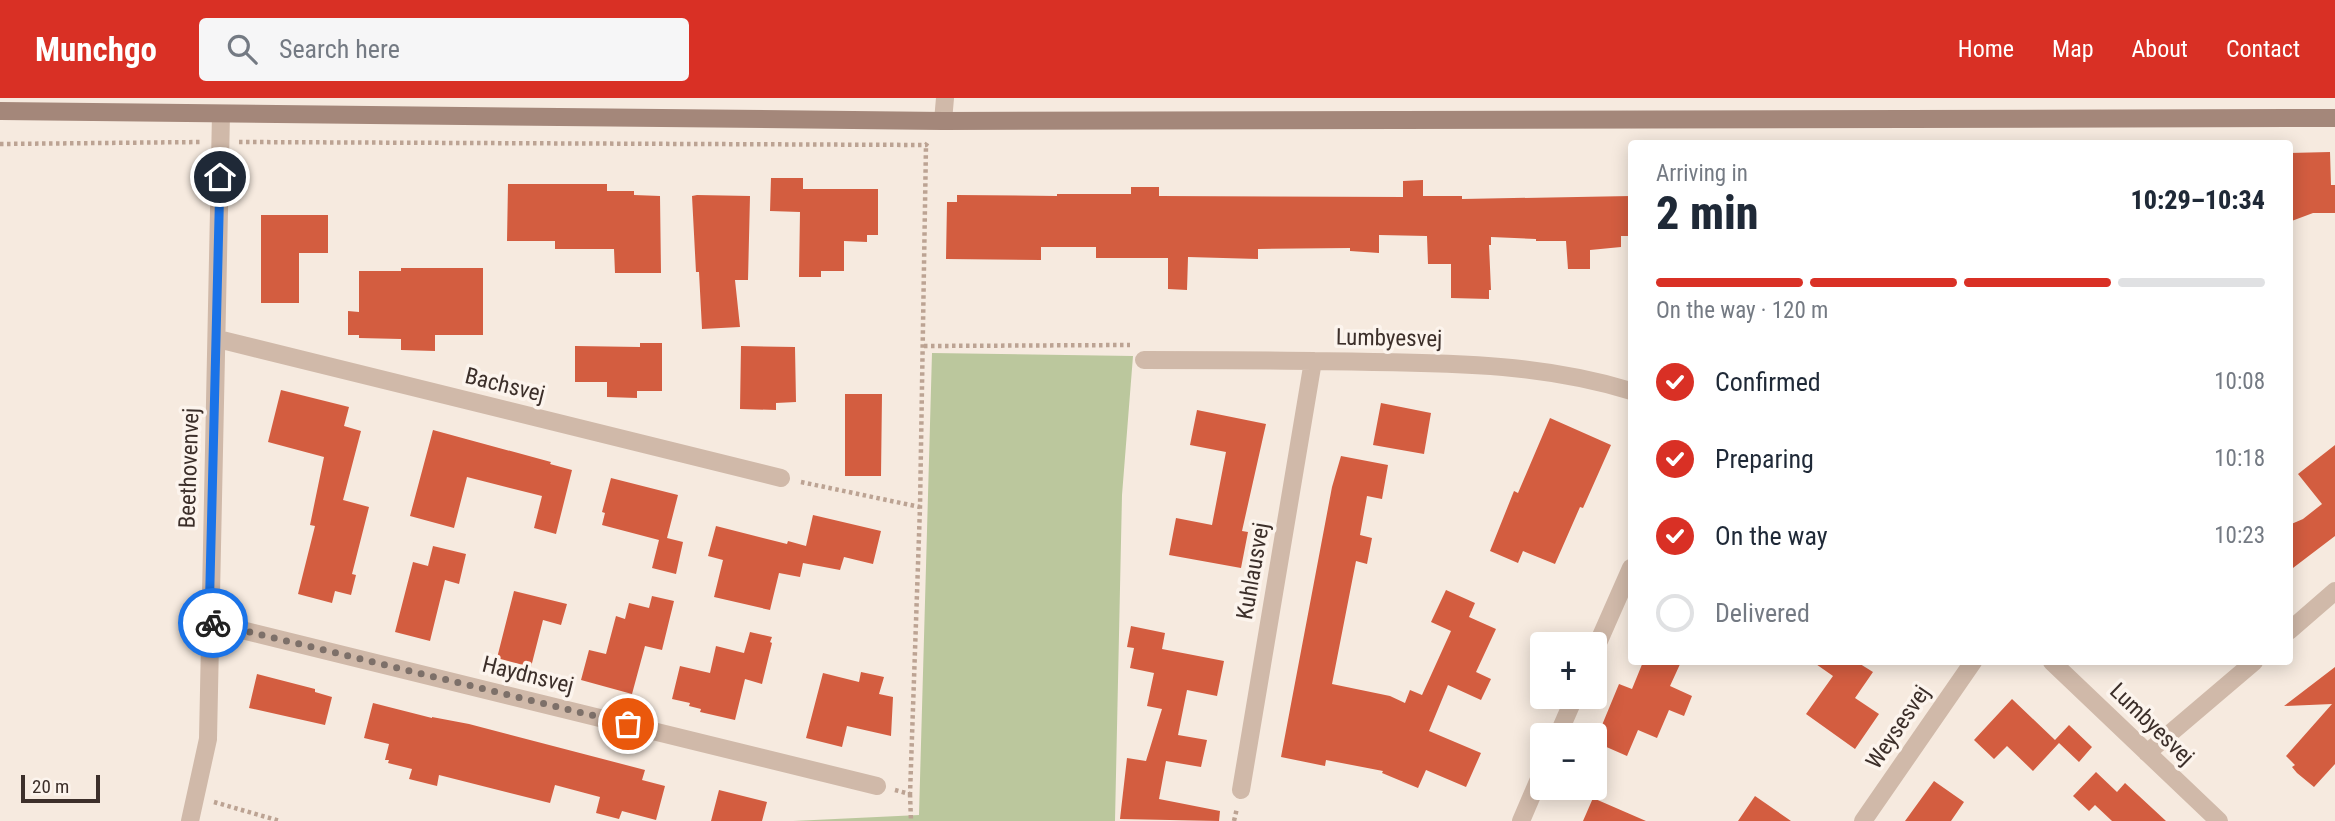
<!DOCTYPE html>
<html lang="en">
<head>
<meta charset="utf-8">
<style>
  :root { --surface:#fff; --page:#f6f6f7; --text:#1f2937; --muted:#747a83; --line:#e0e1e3; --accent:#d93025 }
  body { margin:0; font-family:"Roboto Condensed",sans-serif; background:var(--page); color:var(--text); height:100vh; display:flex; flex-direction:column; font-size:26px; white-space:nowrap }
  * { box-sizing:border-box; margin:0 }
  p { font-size:23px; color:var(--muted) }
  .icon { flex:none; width:38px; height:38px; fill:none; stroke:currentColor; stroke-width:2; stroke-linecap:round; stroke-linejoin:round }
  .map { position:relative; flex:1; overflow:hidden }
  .sheet { position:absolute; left:1628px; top:42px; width:665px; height:525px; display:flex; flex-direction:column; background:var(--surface); border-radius:7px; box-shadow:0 4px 18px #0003 }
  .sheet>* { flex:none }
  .fabs { position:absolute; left:1530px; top:534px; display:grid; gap:14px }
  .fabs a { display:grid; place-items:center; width:77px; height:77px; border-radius:7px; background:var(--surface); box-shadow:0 4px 18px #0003; font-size:35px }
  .scale { position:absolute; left:21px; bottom:18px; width:79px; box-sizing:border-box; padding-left:7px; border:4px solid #3c2f2a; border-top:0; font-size:19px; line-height:24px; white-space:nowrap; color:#3c2f2a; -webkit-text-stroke:5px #fcf4ed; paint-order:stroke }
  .pin { position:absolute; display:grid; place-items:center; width:60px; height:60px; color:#fff; margin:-30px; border:4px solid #fff; border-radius:50%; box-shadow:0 2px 7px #0007 }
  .courier { position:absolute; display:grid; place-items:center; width:70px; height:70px; margin:-35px; border:5px solid #1a73e8; border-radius:50%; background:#fff; color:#222; box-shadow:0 2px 9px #0007 }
  .overview em { font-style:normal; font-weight:800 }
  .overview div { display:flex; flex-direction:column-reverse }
  .overview { display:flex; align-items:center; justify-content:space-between; height:119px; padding:0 28px }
  h1 { font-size:46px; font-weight:800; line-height:52px }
  .bar { display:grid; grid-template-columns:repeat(4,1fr); gap:10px 7px; align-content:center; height:84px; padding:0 28px }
  .bar i { height:9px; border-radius:5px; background:var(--line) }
  .bar .current { background:var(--accent) }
  .bar p { grid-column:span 4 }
  ol { padding:0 28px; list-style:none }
  li { display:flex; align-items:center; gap:21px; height:77px }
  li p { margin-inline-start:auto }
  li .icon { padding:7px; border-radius:50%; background:var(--accent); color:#fff; stroke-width:4 }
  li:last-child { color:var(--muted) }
  li i { width:38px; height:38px; border:4px solid var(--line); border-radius:50% }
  header { display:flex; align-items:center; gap:42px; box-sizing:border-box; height:98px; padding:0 35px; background:var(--accent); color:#fff }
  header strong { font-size:33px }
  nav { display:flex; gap:38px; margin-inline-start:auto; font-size:24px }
  .search { width:490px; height:63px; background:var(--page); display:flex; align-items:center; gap:18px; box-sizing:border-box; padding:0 24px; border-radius:7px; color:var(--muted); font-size:26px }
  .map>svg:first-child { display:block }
</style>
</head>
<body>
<header>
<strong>Munchgo</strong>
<div class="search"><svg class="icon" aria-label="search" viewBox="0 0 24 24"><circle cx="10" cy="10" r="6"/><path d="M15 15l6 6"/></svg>Search here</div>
<nav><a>Home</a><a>Map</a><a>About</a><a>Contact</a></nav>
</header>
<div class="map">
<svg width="2335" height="723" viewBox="0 0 2335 723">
  <rect width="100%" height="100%" fill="#f6eadf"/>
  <path fill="#bbc79d" d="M 932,255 L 1133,258 L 1122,397 L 1115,723 L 793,723 L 919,717 Z"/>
  <path fill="#d35d40" d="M 2330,54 L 2331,87 L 2335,87 L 2335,115 L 2313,115 L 2289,124 L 2289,55 Z
    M 771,80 L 803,80 L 803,91 L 878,91 L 878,137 L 867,137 L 867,144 L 844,143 L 844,173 L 821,173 L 821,179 L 799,179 L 800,114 L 770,113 Z
    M 1423,82 L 1423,98 L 1462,98 L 1462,101 L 1631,98 L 1631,138 L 1621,138 L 1621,149 L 1590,152 L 1590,171 L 1568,171 L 1566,143 L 1536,143 L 1536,141 L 1491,139 L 1491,147 L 1489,147 L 1491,192 L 1489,192 L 1489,201 L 1451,200 L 1451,166 L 1428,166 L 1427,138 L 1379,137 L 1379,155 L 1350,153 L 1350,150 L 1258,151 L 1258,161 L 1188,159 L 1187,192 L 1168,191 L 1168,160 L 1096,160 L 1096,149 L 1041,149 L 1041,162 L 946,161 L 947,104 L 957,104 L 957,97 L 1057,98 L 1057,96 L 1131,96 L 1131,89 L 1159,89 L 1159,98 L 1403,99 L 1403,83 Z
    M 508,86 L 607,86 L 607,93 L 634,93 L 634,97 L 660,98 L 661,175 L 615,175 L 614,151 L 555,151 L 555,143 L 507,143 Z
    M 697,97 L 750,98 L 748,182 L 735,182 L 740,229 L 702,231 L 699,174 L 696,174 L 692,98 Z
    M 261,117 L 328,117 L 328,155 L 299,155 L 299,205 L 261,205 Z
    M 401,170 L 483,170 L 483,237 L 435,237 L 435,253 L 401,252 L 401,241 L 359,240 L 359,237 L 348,237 L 348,213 L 359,214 L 359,173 L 401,173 Z
    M 640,245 L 662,245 L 662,293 L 637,293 L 637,300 L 607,299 L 607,284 L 575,284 L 575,248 L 640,249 Z
    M 741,248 L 795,249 L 796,304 L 776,305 L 776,312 L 740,311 Z
    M 281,292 L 349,309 L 344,328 L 361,333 L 343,402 L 369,409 L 352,476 L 356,477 L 351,497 L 335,493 L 332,505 L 298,496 L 315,428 L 310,427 L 324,359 L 268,344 Z
    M 845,296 L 882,296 L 881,378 L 845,378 Z
    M 1381,305 L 1431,315 L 1424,356 L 1373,347 Z
    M 1197,312 L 1266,326 L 1242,433 L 1248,434 L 1241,470 L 1169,457 L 1176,420 L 1212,427 L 1226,354 L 1190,347 Z
    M 1550,320 L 1611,347 L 1583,410 L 1580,409 L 1555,466 L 1523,453 L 1518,465 L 1490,453 L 1514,393 L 1518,395 Z
    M 433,332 L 551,364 L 550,366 L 572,372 L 556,436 L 534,430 L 542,398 L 467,379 L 454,430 L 410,418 Z
    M 2335,347 L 2335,438 L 2289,473 L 2289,427 L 2303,421 L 2322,406 L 2298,376 Z
    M 1341,358 L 1388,367 L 1382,401 L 1367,398 L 1360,437 L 1372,440 L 1367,466 L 1356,463 L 1332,586 L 1390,598 L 1405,605 L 1410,592 L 1422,597 L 1451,533 L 1431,524 L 1446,492 L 1475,505 L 1469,519 L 1496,531 L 1476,574 L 1491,581 L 1481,602 L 1448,587 L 1429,633 L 1481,655 L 1466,689 L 1426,672 L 1418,690 L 1382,675 L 1383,673 L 1326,662 L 1325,668 L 1281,659 L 1332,389 Z
    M 611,380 L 678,397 L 667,440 L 683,444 L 676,476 L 652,470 L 659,442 L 602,427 L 605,415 L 602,414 Z
    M 813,417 L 881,433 L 873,466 L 844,459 L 840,472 L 803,465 L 800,479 L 779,475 L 770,512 L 714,499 L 723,462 L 708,458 L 716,428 L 787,446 L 788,443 L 806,448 Z
    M 433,448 L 466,456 L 459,486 L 445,482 L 430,543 L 395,534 L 413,464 L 428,468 Z
    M 514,493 L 567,506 L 561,527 L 543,522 L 531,569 L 497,560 Z
    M 652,498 L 674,503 L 662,552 L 645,548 L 632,596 L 581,582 L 589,552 L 606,556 L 616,518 L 625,521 L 629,505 L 649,510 Z
    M 1131,528 L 1165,535 L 1162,551 L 1224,563 L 1217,598 L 1187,592 L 1178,637 L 1207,642 L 1201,669 L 1166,663 L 1159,701 L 1220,713 L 1219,723 L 1120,721 L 1127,660 L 1146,663 L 1162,611 L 1147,608 L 1154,575 L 1130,570 L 1134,550 L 1127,549 Z
    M 750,534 L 772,539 L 770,544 L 772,545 L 762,586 L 745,581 L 735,622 L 700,614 L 701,611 L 689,608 L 690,605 L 672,601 L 680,568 L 710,575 L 716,548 L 744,555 Z
    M 1643,564 L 1681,564 L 1670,588 L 1692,598 L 1684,618 L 1669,612 L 1657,640 L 1638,632 L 1627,658 L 1595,644 L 1619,586 L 1632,591 Z
    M 1813,564 L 1857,564 L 1873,574 L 1855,600 L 1879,616 L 1855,651 L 1806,616 L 1833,578 Z
    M 2335,569 L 2335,666 L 2314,689 L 2297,675 L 2292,669 L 2295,667 L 2286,658 L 2332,606 L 2284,608 Z
    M 861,574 L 884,579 L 879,596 L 893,599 L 891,638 L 847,628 L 842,649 L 806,640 L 823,575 L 859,584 Z
    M 257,576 L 315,591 L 315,594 L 332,599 L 325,627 L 249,610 Z
    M 2012,601 L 2055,642 L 2069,627 L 2092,649 L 2079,664 L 2059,645 L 2033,673 L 2007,648 L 1994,661 L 1974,642 Z
    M 373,605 L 432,620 L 432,619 L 469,626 L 645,672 L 642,682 L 665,688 L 656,722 L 622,713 L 619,721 L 596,715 L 600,699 L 555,687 L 550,705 L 439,677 L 437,688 L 409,681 L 412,671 L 388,665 L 389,662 L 385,662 L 389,646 L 364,640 Z
    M 2096,674 L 2117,694 L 2125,685 L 2166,723 L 2112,723 L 2095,707 L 2089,713 L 2073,698 Z
    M 1934,683 L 1964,704 L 1951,723 L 1905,723 Z
    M 719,692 L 767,704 L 762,723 L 711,723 Z
    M 1755,698 L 1791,723 L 1738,723 Z
    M 1593,700 L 1646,723 L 1583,723 Z"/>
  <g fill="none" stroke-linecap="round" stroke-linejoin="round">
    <path stroke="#bca393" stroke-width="4.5" stroke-dasharray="3.5 3.5" stroke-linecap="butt" d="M 239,44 L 926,47 L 928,44
      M 0,46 L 202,44
      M 924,248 L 1130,247
      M 801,384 L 920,409
      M 895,692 L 910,696 L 920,409 L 926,47
      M 910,696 L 911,723
      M 214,704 L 280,723
      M 1234,723 L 1237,710"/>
    <path stroke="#d0b9a9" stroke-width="18" d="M 943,23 L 945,0
      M 218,241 L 781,380
      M 1144,262 C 1220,262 1296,262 1373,264 C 1460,265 1547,267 1631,293
      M 209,524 L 877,688
      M 2289,533 L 2335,493
      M 1594,554 L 1631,470
      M 2052,564 L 2219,723
      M 1558,637 L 1575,598
      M 2147,655 L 2254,564
      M 1241,692 L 1313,263
      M 190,723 L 208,641 L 221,16
      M 1521,723 L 1542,674
      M 1863,723 L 1973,564"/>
    <path stroke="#a4877a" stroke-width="18" d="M 0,13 L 943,23 L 2335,20"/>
  </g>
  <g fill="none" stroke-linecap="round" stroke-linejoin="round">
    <path stroke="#7d7069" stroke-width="7" stroke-dasharray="0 12.6" d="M 213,525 L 628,626"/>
    <path stroke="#1a73e8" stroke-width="9" d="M 213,525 L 209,524 L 220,79"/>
  </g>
  <g text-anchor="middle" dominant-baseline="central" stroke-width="7" stroke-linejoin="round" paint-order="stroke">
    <g font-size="23" fill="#3c2f2a" stroke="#fcf4ed">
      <text transform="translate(1389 240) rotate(1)">Lumbyesvej</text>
      <text transform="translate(505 287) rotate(14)">Bachsvej</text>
      <text transform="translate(189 370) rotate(-88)">Beethovenvej</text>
      <text transform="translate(1253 473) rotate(-80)">Kuhlausvej</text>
      <text transform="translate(528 577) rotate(14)">Haydnsvej</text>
      <text transform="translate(2152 626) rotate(44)">Lumbyesvej</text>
      <text transform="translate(1898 629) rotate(-56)">Weysesvej</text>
    </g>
  </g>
</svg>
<div class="fabs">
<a>+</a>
<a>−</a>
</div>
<div class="scale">20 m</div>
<div class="pin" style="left:628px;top:626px;background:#ea580c"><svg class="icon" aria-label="bag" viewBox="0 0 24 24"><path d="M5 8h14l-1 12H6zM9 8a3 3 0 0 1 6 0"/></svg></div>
<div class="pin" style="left:220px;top:79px;background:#1f2937"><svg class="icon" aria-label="home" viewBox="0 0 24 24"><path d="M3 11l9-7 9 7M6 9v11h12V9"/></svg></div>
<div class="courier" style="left:213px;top:525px"><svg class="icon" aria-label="bike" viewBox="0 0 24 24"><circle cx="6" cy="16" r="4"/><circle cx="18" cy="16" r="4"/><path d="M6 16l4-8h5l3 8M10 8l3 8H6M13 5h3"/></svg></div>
<section class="sheet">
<div class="overview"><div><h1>2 min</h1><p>Arriving in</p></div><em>10:29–10:34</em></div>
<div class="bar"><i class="current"></i><i class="current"></i><i class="current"></i><i></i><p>On the way · 120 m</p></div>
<ol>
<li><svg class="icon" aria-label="check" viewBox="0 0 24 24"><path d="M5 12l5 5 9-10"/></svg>Confirmed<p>10:08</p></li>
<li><svg class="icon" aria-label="check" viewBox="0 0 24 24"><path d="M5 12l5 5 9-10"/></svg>Preparing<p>10:18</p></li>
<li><svg class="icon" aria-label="check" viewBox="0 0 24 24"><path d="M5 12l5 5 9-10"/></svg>On the way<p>10:23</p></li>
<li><i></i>Delivered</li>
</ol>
</section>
</div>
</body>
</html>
